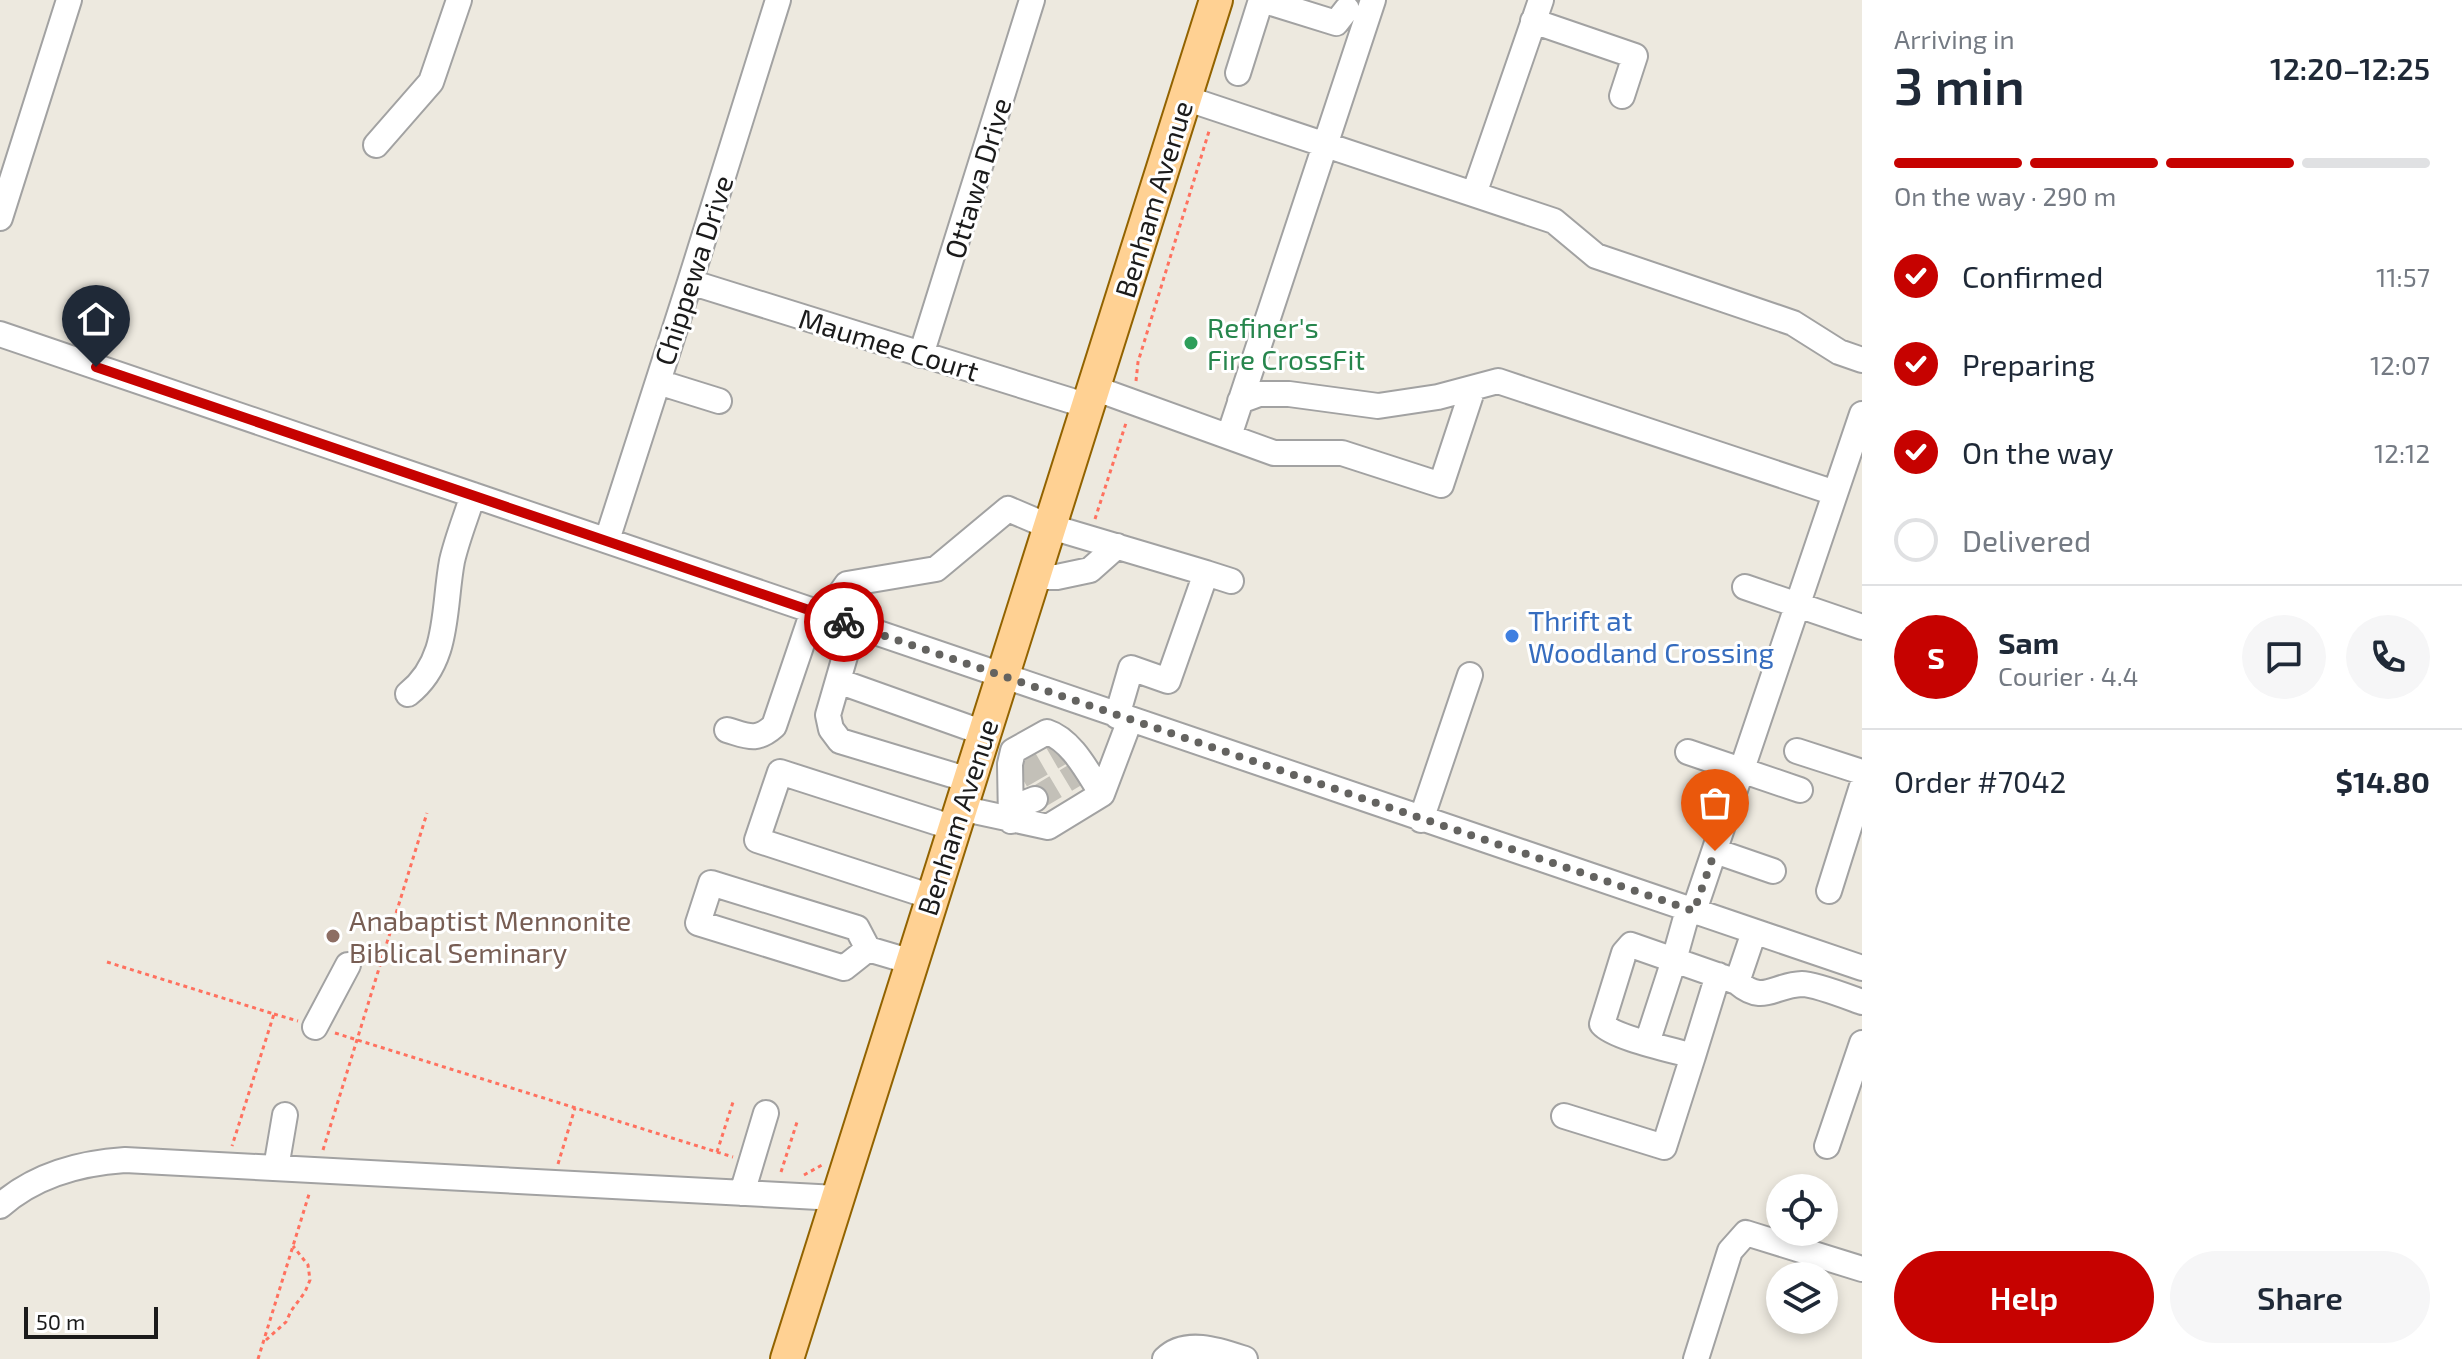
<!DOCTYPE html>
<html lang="en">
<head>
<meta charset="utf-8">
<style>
  :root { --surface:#fff; --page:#f6f6f7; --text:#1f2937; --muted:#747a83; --line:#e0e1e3; --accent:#c60200 }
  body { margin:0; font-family:"Exo 2",sans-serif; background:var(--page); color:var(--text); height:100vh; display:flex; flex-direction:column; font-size:30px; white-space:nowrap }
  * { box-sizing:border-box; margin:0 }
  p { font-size:26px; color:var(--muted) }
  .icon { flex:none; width:44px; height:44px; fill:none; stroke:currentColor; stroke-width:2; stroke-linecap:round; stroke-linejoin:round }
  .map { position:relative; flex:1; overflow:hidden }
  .sheet { display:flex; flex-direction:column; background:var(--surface); width:600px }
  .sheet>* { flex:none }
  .buttons { position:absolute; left:1766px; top:1174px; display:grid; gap:16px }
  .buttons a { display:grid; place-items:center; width:72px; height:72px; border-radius:50%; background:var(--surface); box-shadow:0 4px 12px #0003; font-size:40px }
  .scale { position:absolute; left:24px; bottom:20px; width:134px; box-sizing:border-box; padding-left:8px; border:4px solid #1b1b1b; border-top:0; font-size:22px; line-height:28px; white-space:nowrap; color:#1b1b1b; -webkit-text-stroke:6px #fff; paint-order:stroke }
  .pin { position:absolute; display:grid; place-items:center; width:68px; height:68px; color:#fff; margin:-82px -34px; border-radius:50% 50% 50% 0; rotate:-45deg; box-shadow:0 0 8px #0007 }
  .pin .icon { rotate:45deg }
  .courier { position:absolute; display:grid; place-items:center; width:80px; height:80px; margin:-40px; border:6px solid #c60200; border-radius:50%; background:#fff; color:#222; box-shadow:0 2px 10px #0007 }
  .summary em { font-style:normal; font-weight:600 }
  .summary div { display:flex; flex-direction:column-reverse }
  .summary { display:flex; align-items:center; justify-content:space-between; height:136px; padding:0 32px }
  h1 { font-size:52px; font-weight:600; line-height:60px }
  .bar { display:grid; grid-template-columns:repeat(4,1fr); gap:12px 8px; align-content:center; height:96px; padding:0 32px }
  .bar i { height:10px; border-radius:6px; background:var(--line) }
  .bar .selected { background:var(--accent) }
  .bar p { grid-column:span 4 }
  .line { display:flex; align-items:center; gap:20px; padding:0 32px; border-top:2px solid var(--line) }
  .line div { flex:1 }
  .round { display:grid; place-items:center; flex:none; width:84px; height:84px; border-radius:42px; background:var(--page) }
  ol { padding:0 32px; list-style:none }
  li { display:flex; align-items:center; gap:24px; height:88px }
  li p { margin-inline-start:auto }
  li .icon { padding:8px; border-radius:50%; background:var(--accent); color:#fff; stroke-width:4 }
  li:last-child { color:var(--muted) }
  li i { width:44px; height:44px; border:4px solid var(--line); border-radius:50% }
  .action { display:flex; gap:16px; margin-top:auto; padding:16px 32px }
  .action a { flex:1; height:92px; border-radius:48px; background:var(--accent); color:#fff; font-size:32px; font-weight:600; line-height:92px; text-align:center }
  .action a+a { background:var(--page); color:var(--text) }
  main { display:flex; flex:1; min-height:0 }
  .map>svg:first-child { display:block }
</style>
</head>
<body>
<main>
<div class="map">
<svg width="1862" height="1359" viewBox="0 0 1862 1359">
  <rect width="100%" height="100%" fill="#ede9df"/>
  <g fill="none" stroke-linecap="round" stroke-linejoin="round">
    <path stroke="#c3c0b8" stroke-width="24" stroke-dasharray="24 12" stroke-linecap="butt" d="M 1021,776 L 1061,753
      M 1035,799 L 1075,775"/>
    <defs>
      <path id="minor" d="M 1262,0 L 1336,23 L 1347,9
        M 1533,21 L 1635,56 L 1622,96
        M 1238,73 L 1261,0
        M 1185,98 L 1554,221 L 1596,256 L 1793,323 L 1839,352 L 1862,360
        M 376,145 L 431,82 L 459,0
        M 1474,194 L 1541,0
        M 0,218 L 69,0
        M 690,282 L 1088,406
        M 0,334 L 1862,968
        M 921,355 L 1032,0
        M 658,382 L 719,401
        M 1094,388 L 1274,453 L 1342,453 L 1441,485 L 1473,388
        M 1240,401 L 1259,394 L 1289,394 L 1378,406 L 1438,397 L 1498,381 L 1835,493
        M 1229,436 L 1373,0
        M 607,540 L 690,282 L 778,0
        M 1032,577 L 1057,577 L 1090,570 L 1117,546
        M 1745,587 L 1862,627
        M 825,615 L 847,584 L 936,569 L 1008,509 L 1048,526 L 1206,573
        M 854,625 L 828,715 L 831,729 L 840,741 L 969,780
        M 838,681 L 984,733
        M 408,694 C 450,661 443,609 452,561 C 457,539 466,517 473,495
        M 1117,716 L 1131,668 L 1168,681 L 1206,573 L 1231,581
        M 727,730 C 748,736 756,742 774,726 L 813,611
        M 1797,751 L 1862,772
        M 1688,752 L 1800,790
        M 960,808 L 1048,827 L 1102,794 L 1130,720
        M 1012,808 L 1035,799
        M 1421,820 L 1470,675
        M 1011,821 L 1010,764 L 1013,751 L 1047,732 C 1072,740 1088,773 1102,794
        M 1715,851 L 1773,871
        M 1829,891 L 1862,786
        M 932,897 L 757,840 L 780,772 L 954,828
        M 1688,910 L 1674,960 L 1737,982 L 1754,932
        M 1694,911 L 1862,414
        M 868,949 L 844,968 L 698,923 L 711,883 L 857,928 L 868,949 L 912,962
        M 1737,982 C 1764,1005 1773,985 1802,984 C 1815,984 1848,997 1862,1002
        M 315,1027 L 348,965
        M 1647,1043 L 1674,960 L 1631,945 L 1624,953 L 1602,1024 C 1614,1038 1673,1050 1693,1056 L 1718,975
        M 1564,1116 L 1664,1147 L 1693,1056
        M 1827,1146 L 1862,1043
        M 276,1168 L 285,1115
        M 742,1193 L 766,1113
        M 0,1206 C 35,1175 79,1163 125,1160 L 837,1198
        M 1165,1359 C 1186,1338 1221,1351 1245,1359
        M 1696,1359 L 1730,1251 L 1746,1233 L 1862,1269"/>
      <path id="major" d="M 787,1359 L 1216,0"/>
    </defs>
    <use href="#minor" stroke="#a2a2a2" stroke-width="28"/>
    <use href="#major" stroke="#926300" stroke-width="36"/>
    <path stroke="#ff715f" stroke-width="3" stroke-dasharray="4 4" stroke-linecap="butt" d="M 1136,381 L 1138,362 L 1210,128
      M 1095,519 L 1126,423
      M 107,962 L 274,1014 L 232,1146
      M 274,1014 L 298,1021
      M 335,1033 L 733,1157
      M 323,1150 L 427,813
      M 717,1152 L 734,1099
      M 558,1164 L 575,1108
      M 781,1172 L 798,1119
      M 804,1175 L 822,1165
      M 266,1340 L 286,1322 L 291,1311 L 305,1292 L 310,1280 L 308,1265 L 293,1246
      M 258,1359 L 310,1191"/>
    <use href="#minor" stroke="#fff" stroke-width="24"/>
    <use href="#major" stroke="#ffd193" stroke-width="32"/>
  </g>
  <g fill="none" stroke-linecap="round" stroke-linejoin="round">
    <path stroke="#646360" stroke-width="8" stroke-dasharray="0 14.4" d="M 844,622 L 1694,911 L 1715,851"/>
    <path stroke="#c60200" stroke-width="10" d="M 96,367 L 844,622"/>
  </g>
  <circle fill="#2e9e5b" stroke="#fff" stroke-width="3" cx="1191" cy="343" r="8"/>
  <circle fill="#3f7fe0" stroke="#fff" stroke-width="3" cx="1512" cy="636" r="8"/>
  <circle fill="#8d6e63" stroke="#fff" stroke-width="3" cx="333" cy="936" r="8"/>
  <g text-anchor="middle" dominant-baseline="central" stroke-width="6" stroke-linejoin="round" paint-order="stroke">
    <g font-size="28" fill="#1b1b1b" stroke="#fff">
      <text transform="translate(977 178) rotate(-73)">Ottawa Drive</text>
      <text transform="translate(1153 199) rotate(-73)">Benham Avenue</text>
      <text transform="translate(693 270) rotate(-72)">Chippewa Drive</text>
      <text transform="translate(889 344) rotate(17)">Maumee Court</text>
      <text transform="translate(957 817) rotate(-72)">Benham Avenue</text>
    </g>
    <g font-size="28" fill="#27864d" stroke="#fff" text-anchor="start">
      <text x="1207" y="327">Refiner's<tspan x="1207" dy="32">Fire CrossFit</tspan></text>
    </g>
    <g font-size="28" fill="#366cbe" stroke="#fff" text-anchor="start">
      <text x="1528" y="620">Thrift at<tspan x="1528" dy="32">Woodland Crossing</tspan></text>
    </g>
    <g font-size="28" fill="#785e54" stroke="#fff" text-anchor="start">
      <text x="349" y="920">Anabaptist Mennonite<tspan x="349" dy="32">Biblical Seminary</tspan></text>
    </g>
  </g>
</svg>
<div class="buttons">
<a><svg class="icon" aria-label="locate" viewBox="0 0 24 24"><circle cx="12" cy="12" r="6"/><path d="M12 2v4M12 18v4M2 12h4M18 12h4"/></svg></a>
<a><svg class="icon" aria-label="layers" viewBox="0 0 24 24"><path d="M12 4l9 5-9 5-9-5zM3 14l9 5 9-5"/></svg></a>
</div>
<div class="scale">50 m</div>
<div class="pin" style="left:1715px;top:851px;background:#ea580c"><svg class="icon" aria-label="bag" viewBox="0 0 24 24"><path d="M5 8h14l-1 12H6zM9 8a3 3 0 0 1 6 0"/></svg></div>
<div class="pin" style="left:96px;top:367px;background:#1f2937"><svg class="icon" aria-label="home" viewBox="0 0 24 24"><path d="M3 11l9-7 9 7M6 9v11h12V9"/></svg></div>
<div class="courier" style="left:844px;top:622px"><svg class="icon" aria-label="bike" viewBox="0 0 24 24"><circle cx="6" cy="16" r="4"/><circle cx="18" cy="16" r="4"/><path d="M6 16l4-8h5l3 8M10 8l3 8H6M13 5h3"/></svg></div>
</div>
<section class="sheet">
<div class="summary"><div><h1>3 min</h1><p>Arriving in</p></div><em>12:20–12:25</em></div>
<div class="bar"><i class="selected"></i><i class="selected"></i><i class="selected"></i><i></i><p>On the way · 290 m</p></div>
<ol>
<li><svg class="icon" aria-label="check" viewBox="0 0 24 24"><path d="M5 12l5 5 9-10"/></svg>Confirmed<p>11:57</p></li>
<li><svg class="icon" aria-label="check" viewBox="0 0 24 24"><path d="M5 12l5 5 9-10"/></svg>Preparing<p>12:07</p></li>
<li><svg class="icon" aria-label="check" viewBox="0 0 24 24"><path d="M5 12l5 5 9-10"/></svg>On the way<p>12:12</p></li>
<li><i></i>Delivered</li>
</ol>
<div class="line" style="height:144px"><b class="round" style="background:var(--accent);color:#fff">S</b><div><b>Sam</b><p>Courier · 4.4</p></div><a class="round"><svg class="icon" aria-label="chat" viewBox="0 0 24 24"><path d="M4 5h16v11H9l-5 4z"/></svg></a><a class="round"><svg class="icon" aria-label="phone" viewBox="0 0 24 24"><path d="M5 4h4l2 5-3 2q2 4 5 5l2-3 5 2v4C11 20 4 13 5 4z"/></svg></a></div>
<div class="line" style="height:104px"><div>Order #7042</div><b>$14.80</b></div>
<div class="action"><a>Help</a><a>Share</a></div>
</section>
</main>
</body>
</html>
